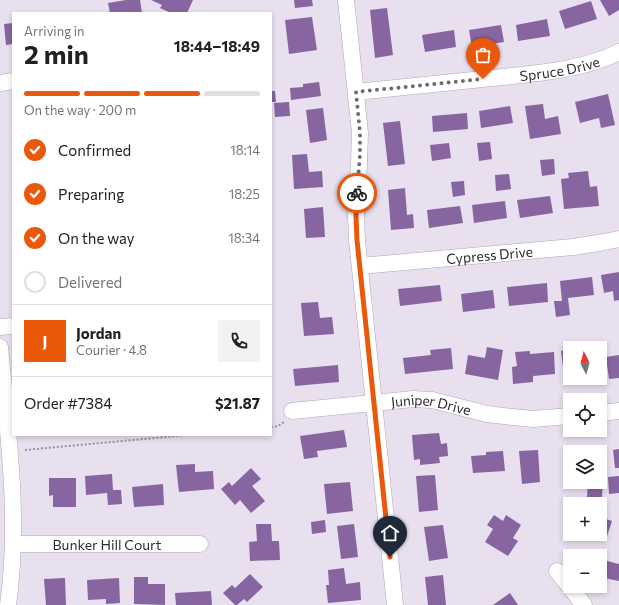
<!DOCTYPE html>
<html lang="en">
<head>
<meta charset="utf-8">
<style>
  :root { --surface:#fff; --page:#f2f2f2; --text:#202124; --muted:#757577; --line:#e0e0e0; --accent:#ea580c }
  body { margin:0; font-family:Commissioner,sans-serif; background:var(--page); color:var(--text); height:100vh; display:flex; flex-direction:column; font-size:15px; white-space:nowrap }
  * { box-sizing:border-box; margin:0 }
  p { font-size:13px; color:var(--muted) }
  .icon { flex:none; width:22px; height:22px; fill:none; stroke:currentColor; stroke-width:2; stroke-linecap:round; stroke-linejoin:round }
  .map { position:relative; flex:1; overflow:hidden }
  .panel { position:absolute; left:12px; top:12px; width:260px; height:424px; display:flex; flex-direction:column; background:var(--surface); border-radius:0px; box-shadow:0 2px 6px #0003 }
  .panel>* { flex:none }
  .needle { width:26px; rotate:354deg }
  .tools { position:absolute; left:563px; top:341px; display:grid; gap:8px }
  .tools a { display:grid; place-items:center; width:44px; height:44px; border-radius:0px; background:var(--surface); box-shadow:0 2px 6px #0003; font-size:20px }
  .pin { position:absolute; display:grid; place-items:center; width:34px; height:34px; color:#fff; margin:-41px -17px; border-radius:50% 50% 50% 0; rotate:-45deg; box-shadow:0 0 4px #0007 }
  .pin .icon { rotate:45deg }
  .courier { position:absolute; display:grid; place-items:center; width:40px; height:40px; margin:-20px; border:3px solid #ea580c; border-radius:50%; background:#fff; color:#222; box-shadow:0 1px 5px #0007 }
  .head em { font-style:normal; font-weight:700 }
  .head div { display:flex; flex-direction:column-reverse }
  .head { display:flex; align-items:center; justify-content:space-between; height:68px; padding:0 12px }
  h1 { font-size:26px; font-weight:700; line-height:30px }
  .bar { display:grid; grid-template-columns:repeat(4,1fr); gap:6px 4px; align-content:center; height:48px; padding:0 12px }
  .bar i { height:5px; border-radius:3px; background:var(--line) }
  .bar .selected { background:var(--accent) }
  .bar p { grid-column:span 4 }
  .line { display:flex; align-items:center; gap:10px; padding:0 12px; border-top:1px solid var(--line) }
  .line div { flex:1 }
  .round { display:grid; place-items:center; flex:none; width:42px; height:42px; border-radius:0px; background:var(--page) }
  ol { padding:0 12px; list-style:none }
  li { display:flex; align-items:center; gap:12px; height:44px }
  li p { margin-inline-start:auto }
  li .icon { padding:4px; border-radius:50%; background:var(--accent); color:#fff; stroke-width:4 }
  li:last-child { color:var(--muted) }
  li i { width:22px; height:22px; border:2px solid var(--line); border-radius:50% }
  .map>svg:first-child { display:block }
</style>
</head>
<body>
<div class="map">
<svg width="619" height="605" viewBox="0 0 619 605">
  <rect width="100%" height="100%" fill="#e8dfef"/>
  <path fill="#8765a1" d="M 126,0 L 140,0 L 142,13 L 110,13 L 108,3 Z
    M 151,0 L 193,0 L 187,13 L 171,13 L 160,8 L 162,5 Z
    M 294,0 L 312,0 L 313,6 L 295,8 Z
    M 600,0 L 619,0 L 619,10 L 609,16 Z
    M 591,1 L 597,19 L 565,29 L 559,11 Z
    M 387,8 L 393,55 L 375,58 L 370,10 Z
    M 312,17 L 317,50 L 289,54 L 285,20 Z
    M 547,19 L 550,36 L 518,41 L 516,25 Z
    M 13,23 L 13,44 L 6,45 L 4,24 Z
    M 501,25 L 504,42 L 472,47 L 469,30 Z
    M 454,30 L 456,47 L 425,52 L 422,35 Z
    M 319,82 L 321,96 L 291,100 L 290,88 L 303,87 L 303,84 Z
    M 271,91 L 275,91 L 276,102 L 271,102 Z
    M 608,94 L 615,125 L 601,128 L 599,118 L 580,123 L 575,102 Z
    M 289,102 L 290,116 L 275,117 L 274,103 Z
    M 543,104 L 545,119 L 558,116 L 561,134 L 530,139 L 525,106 Z
    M 510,106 L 513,123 L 481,128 L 479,111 Z
    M 323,108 L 327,140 L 310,143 L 306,110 Z
    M 467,113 L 468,129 L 433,132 L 432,116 Z
    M 400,121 L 405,164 L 388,166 L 383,123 Z
    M 490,142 L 492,159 L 479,161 L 477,143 Z
    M 449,143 L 451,158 L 432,161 L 430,145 Z
    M 307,154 L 309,172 L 322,171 L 323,187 L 294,189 L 292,155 Z
    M 554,159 L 555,174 L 542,176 L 540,160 Z
    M 588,171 L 590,187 L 597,186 L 599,206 L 564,209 L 561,179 L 569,178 L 568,173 Z
    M 509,174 L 511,189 L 496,191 L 495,175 Z
    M 464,181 L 465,195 L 453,197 L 451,182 Z
    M 405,188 L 407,215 L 413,214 L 414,228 L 391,230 L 388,190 Z
    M 550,196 L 553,213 L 520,218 L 517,200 Z
    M 505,201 L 507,218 L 474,223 L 472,205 Z
    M 460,206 L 463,223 L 429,228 L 427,210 Z
    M 323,207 L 325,237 L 306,238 L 304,209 Z
    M 619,272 L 619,300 L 614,301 L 613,291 L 604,293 L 601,275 Z
    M 592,277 L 594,295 L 568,298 L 570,315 L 556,317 L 554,301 L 562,301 L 560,281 Z
    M 547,283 L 548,302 L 509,306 L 507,287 Z
    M 440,285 L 442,301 L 400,306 L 398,289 Z
    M 493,290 L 495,308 L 463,312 L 461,294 Z
    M 318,302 L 320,318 L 332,317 L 334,334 L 304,336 L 301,303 Z
    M 487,347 L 503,350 L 498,380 L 465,374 L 468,355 L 485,358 Z
    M 451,348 L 453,369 L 405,374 L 403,358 L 431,355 L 430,350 Z
    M 570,349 L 570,378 L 593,378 L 593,379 L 565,383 L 561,351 Z
    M 530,351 L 530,354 L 554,352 L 555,374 L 533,376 L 533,382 L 513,384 L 512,367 L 517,366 L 515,352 Z
    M 619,355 L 619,378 L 609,379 L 606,357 Z
    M 338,365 L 339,382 L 295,386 L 293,369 Z
    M 344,430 L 347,447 L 317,451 L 318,457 L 304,459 L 300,436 Z
    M 439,433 L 441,444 L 447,443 L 448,456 L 439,457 L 440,463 L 420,465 L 420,459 L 414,460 L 412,435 Z
    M 599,446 L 599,452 L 570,452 L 570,467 L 565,467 L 563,449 Z
    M 619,449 L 619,468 L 615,468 L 613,450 Z
    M 538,450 L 540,482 L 522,484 L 519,451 Z
    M 503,451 L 505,471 L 473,473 L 471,456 L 486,455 L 486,452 Z
    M 195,464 L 195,472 L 213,471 L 214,489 L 179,492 L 176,465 Z
    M 251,468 L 261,479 L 252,486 L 265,501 L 251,513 L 240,500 L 235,505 L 221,489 L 229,482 L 232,486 Z
    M 112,474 L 113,490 L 121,490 L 122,504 L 108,505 L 107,493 L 86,495 L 85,476 Z
    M 435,475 L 438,510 L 419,512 L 416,476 Z
    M 600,476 L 603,476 L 602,498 L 587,497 L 588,482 L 600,482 Z
    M 619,476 L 619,493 L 609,494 L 608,477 Z
    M 49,478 L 76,478 L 76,507 L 53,507 L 53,495 L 49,496 Z
    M 350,482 L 353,511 L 327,514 L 324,484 Z
    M 163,484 L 164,505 L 134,507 L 132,487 Z
    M 494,515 L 503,521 L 506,515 L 521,525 L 513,538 L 518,541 L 508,556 L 485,542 L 493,529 L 487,525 Z
    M 600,517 L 612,521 L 606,539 L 592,534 L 600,534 Z
    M 325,520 L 326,532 L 312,534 L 311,522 Z
    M 256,524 L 271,524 L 272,541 L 279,541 L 280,560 L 250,561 L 249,542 L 257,541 Z
    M 354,524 L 358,557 L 341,559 L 337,526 Z
    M 443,525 L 448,558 L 429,561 L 424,527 Z
    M 607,561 L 619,564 L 619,581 L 604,578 Z
    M 344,568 L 346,584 L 360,582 L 361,600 L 328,603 L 326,585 L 329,585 L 328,570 Z
    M 250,574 L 263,587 L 247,602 L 244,599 L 237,605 L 235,605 L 223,593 L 232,585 L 235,588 Z
    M 443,575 L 446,605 L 428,605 L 425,577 Z
    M 134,577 L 148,577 L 148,584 L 165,584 L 165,605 L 134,604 Z
    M 65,578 L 66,605 L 46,605 L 44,579 Z
    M 119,578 L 120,603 L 106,604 L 106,599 L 88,600 L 87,580 Z
    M 211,591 L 212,605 L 176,605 L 175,593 Z
    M 510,593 L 518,605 L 493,605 Z"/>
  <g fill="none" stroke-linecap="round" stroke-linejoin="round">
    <defs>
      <g id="minor">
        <path d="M 346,0 L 360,133 L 359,163 L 356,216 L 357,240 L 395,605"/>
        <path d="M 0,83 L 13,81"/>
        <path id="s1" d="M 356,92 C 398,88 440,83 483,79 C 527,74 579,72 619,52"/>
        <path id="s2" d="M 360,266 L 573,247 L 604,242 L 619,239"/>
        <path d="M 0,327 L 13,326"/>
        <path d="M 0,347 C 8,433 20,519 8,605"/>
        <path id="s3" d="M 292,411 L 413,399 L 432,400 L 487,414 L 512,417 L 533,419 L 570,416"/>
        <path d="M 600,413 L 619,411"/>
        <path id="s4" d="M 13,544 L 200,544"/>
        <path d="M 557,571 L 584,605"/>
      </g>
    </defs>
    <use href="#minor" stroke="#afa8b6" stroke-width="17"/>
    <path stroke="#98919d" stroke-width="2" stroke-dasharray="2 2" stroke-linecap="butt" d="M 271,427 L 278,426 L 284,422
      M 25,450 L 187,435"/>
    <use href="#minor" stroke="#fff" stroke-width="16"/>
  </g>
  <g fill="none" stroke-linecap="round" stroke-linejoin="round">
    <path stroke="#6f6a74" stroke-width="4" stroke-dasharray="0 7.2" d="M 357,193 L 360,154 L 360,133 L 356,92 L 483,79"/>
    <path stroke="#ea580c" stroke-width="5" d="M 357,193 L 356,216 L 357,240 L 390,557"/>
  </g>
  <g text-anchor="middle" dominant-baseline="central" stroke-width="4" stroke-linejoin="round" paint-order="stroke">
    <g font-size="14" fill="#2e2b31" stroke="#fff">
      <text stroke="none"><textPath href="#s1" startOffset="205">Spruce Drive</textPath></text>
      <text stroke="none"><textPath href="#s2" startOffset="130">Cypress Drive</textPath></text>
      <text stroke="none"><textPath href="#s3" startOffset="140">Juniper Drive</textPath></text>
      <text stroke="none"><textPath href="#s4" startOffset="94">Bunker Hill Court</textPath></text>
    </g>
  </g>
</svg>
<div class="tools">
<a><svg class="needle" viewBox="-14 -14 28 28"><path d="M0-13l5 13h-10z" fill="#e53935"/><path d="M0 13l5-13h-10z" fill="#757577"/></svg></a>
<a><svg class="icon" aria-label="locate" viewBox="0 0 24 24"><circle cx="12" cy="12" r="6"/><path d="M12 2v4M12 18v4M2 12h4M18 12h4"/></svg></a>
<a><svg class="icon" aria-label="layers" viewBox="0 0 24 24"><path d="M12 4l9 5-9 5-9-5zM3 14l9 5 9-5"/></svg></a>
<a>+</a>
<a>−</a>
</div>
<div class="pin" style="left:483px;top:79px;background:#ea580c"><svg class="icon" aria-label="bag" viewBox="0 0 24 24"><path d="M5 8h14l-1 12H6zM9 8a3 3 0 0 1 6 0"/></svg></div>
<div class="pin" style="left:390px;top:557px;background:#1f2937"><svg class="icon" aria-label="home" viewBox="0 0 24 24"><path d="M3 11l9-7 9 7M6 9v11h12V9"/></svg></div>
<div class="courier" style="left:357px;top:193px"><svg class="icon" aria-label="bike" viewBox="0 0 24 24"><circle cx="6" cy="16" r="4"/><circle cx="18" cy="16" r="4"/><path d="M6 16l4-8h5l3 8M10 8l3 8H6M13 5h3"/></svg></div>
<section class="panel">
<div class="head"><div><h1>2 min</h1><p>Arriving in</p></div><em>18:44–18:49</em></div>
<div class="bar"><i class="selected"></i><i class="selected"></i><i class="selected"></i><i></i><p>On the way · 200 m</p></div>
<ol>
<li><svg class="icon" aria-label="check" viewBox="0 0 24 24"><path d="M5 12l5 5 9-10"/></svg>Confirmed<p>18:14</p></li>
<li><svg class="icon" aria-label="check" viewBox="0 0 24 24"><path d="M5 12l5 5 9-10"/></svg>Preparing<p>18:25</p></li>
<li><svg class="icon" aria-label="check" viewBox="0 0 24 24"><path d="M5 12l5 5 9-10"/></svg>On the way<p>18:34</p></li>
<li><i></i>Delivered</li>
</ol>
<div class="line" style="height:72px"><b class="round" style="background:var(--accent);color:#fff">J</b><div><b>Jordan</b><p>Courier · 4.8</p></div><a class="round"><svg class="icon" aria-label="phone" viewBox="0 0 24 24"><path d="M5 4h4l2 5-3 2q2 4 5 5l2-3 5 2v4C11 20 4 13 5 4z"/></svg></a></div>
<div class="line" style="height:52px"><div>Order #7384</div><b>$21.87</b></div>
</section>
</div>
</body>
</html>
